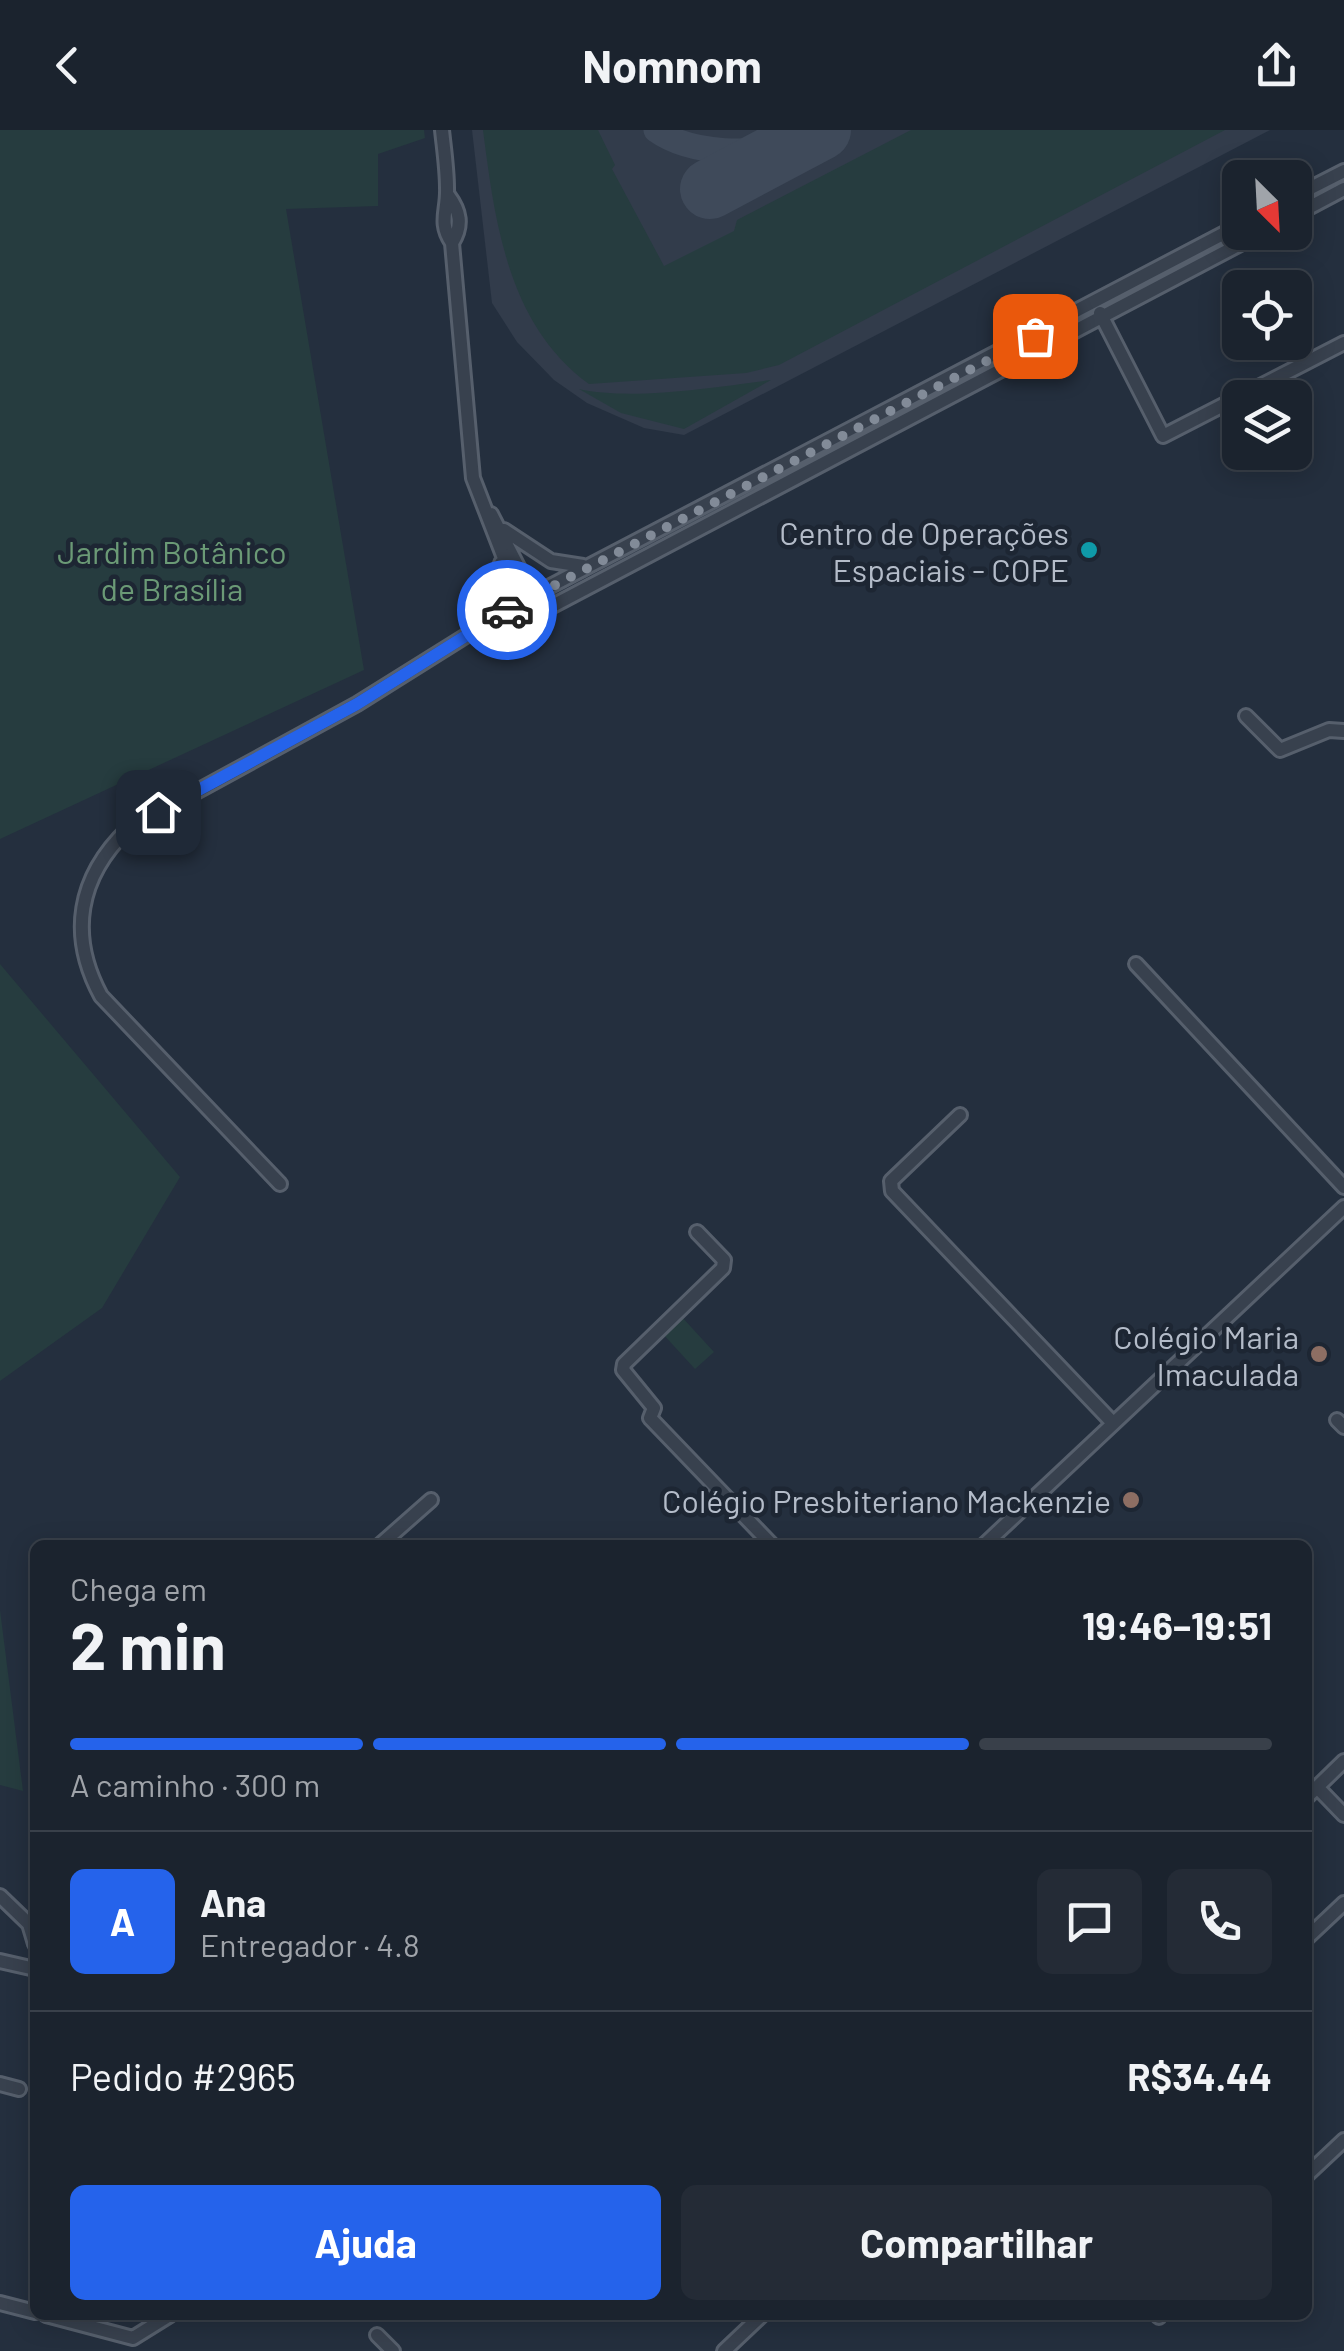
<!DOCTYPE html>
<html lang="pt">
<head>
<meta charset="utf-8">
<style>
  :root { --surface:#1b232e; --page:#242b36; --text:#f1f3f6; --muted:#a0a4aa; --line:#39404a; --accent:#2563eb }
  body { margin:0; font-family:Barlow,sans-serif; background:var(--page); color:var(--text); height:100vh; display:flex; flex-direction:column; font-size:38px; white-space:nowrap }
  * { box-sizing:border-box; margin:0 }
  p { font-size:32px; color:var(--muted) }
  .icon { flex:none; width:55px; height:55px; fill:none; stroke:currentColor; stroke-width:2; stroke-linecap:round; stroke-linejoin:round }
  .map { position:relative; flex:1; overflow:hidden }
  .details { position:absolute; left:30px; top:1410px; width:1282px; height:780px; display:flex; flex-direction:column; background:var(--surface); border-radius:15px; box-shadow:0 5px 25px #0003,0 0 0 2px var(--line) }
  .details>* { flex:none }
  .needle { width:65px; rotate:156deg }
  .fabs { position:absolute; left:1222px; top:30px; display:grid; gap:20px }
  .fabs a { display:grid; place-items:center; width:90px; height:90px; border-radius:15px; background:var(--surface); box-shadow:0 5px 25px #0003,0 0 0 2px var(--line); font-size:50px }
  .pin { position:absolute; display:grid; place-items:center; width:85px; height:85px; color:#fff; margin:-42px; border-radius:20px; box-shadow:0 5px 15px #0006 }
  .courier { position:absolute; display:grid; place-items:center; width:100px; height:100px; margin:-50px; border:8px solid #2563eb; border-radius:50%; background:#fff; color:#222; box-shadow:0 2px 12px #0007 }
  .head em { font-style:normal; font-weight:700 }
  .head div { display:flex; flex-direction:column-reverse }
  .head { display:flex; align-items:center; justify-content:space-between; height:170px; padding:0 40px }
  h1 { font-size:65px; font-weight:700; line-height:75px }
  .bar { display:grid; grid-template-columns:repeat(4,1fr); gap:15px 10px; align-content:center; height:120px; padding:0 40px }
  .bar i { height:12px; border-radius:8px; background:var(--line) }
  .bar .on { background:var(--accent) }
  .bar p { grid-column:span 4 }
  .line { display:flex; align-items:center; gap:25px; padding:0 40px; border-top:2px solid var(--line) }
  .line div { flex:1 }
  .round { display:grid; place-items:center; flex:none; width:105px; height:105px; border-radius:15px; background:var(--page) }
  .button { display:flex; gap:20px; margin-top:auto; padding:20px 40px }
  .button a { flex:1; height:115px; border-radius:15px; background:var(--accent); color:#fff; font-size:40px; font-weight:700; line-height:115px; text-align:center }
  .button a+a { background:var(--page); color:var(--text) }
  header { display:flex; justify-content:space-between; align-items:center; height:130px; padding:0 40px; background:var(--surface); font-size:45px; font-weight:700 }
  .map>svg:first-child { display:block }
</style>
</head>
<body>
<header><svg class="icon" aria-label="back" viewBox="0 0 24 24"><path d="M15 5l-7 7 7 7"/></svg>Nomnom<svg class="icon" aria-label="share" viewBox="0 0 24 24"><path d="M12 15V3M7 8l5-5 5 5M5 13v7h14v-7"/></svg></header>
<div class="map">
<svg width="1344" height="2221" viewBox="0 0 1344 2221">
  <rect width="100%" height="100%" fill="#242f3e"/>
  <path fill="#323c4b" d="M 472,0 L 1270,0 L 684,305 L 644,298 L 587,273 L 554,250 L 517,212 L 492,173 Z"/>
  <path fill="#263c3f" d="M 0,0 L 424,0 L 425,8 L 378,24 L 378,76 L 286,79 L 364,540 L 0,709 Z
    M 483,0 L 598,0 L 615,35 L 612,39 L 664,136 L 734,101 L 737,90 L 911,0 L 1225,0 L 779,235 L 746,243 L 589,254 C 508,195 495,93 483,0 Z
    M 771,250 L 684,299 L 621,283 L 579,259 C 632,271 716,257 771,250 Z
    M 0,834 L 180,1047 L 102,1178 L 0,1251 Z
    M 681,1186 L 714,1222 L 695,1239 L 662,1203 Z
    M 0,1480 L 23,1661 L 0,1655 Z"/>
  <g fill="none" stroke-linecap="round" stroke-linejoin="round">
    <path stroke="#3f4a5a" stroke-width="25" d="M 656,0 C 691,25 757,26 797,12"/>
    <path stroke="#3f4a5a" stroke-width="60" d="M 710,59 L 821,0"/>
    <defs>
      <path id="minor" d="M 442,0 C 444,19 447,39 447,58 C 448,81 438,92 452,113 L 473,348 L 523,477
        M 448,65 C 460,81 463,95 452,113
        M 1295,66 L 1344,41
        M 1295,85 L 1344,59
        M 1100,183 L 1163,306 L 1344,213
        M 491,384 L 533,466
        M 504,400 L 551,431 L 583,436
        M 493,489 L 501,433
        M 476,506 L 543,481 L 1263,102
        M 1246,586 L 1280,620 L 1329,600 L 1344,601
        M 1136,834 L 1344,1057
        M 960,985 L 891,1051 L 892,1061 L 1112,1292
        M 280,1054 L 101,866 C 68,805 78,747 128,699 L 357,574 L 520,472 L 1240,95
        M 697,1102 L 724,1130 L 723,1138 L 624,1234 L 623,1240 L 654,1278 L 650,1288 L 772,1415
        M 1337,1290 L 1344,1297
        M 380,1415 L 431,1370
        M 984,1415 L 1344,1077
        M 1317,1657 L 1344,1685
        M 1308,1666 L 1344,1631
        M 0,1766 L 29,1794 L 35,1814
        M 1308,1807 L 1344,1773
        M 0,1831 L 35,1839
        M 0,1954 L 19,1959
        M 1308,2044 L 1344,2010
        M 0,2173 L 35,2182
        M 46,2185 L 133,2208 L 170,2185
        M 1157,2185 L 1159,2187
        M 377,2205 L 393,2221
        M 724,2221 L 762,2185"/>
    </defs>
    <use href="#minor" stroke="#565f6c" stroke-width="18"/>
    <use href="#minor" stroke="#38414e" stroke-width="12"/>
  </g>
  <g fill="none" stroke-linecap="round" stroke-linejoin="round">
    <path stroke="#828b98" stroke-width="10" stroke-dasharray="0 18" d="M 507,480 L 1035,206"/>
    <path stroke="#2563eb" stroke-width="12" d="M 158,682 L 357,574 L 507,480"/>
  </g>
  <circle fill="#0f9aa8" stroke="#1d2633" stroke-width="4" cx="1089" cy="420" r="10"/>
  <g fill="#8d6e63" stroke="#1d2633" stroke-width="4">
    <circle cx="1319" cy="1224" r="10"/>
    <circle cx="1131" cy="1370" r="10"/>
  </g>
  <g text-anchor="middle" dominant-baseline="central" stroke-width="9" stroke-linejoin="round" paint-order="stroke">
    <g font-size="32" fill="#b4bcc9" stroke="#1d2633" text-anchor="end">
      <text x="1069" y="402">Centro de Operações<tspan x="1069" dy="37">Espaciais - COPE</tspan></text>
      <text x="1299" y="1206">Colégio Maria<tspan x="1299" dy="37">Imaculada</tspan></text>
      <text x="1111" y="1370">Colégio Presbiteriano Mackenzie</text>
    </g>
    <g font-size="32" fill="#6b9a76" stroke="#1d2633">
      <text x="172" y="421">Jardim Botânico<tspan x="172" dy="37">de Brasília</tspan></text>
    </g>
  </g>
</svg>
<div class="fabs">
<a><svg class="needle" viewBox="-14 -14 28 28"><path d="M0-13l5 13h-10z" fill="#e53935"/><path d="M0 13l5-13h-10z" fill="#a0a4aa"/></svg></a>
<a><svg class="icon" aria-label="locate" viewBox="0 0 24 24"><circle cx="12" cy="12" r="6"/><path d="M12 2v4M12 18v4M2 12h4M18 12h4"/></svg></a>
<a><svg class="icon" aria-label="layers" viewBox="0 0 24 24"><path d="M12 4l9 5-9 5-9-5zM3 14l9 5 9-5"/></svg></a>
</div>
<div class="pin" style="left:1035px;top:206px;background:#ea580c"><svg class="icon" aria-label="bag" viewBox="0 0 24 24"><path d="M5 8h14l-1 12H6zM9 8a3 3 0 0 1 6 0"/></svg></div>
<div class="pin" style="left:158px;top:682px;background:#1f2937"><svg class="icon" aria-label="home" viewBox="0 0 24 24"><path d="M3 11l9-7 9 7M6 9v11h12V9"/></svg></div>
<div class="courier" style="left:507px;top:480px"><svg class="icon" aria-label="car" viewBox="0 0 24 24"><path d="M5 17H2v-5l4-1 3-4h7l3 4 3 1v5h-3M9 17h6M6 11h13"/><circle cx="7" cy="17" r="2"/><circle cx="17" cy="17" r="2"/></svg></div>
<section class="details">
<div class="head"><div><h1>2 min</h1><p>Chega em</p></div><em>19:46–19:51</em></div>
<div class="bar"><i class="on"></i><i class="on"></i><i class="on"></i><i></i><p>A caminho · 300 m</p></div>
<div class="line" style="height:180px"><b class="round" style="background:var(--accent);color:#fff">A</b><div><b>Ana</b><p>Entregador · 4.8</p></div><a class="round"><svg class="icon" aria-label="chat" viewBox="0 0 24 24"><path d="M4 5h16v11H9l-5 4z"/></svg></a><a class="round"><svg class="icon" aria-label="phone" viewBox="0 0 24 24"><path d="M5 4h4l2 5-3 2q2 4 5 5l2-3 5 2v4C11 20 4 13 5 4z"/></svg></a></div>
<div class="line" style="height:130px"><div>Pedido #2965</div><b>R$34.44</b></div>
<div class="button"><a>Ajuda</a><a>Compartilhar</a></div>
</section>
</div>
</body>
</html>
